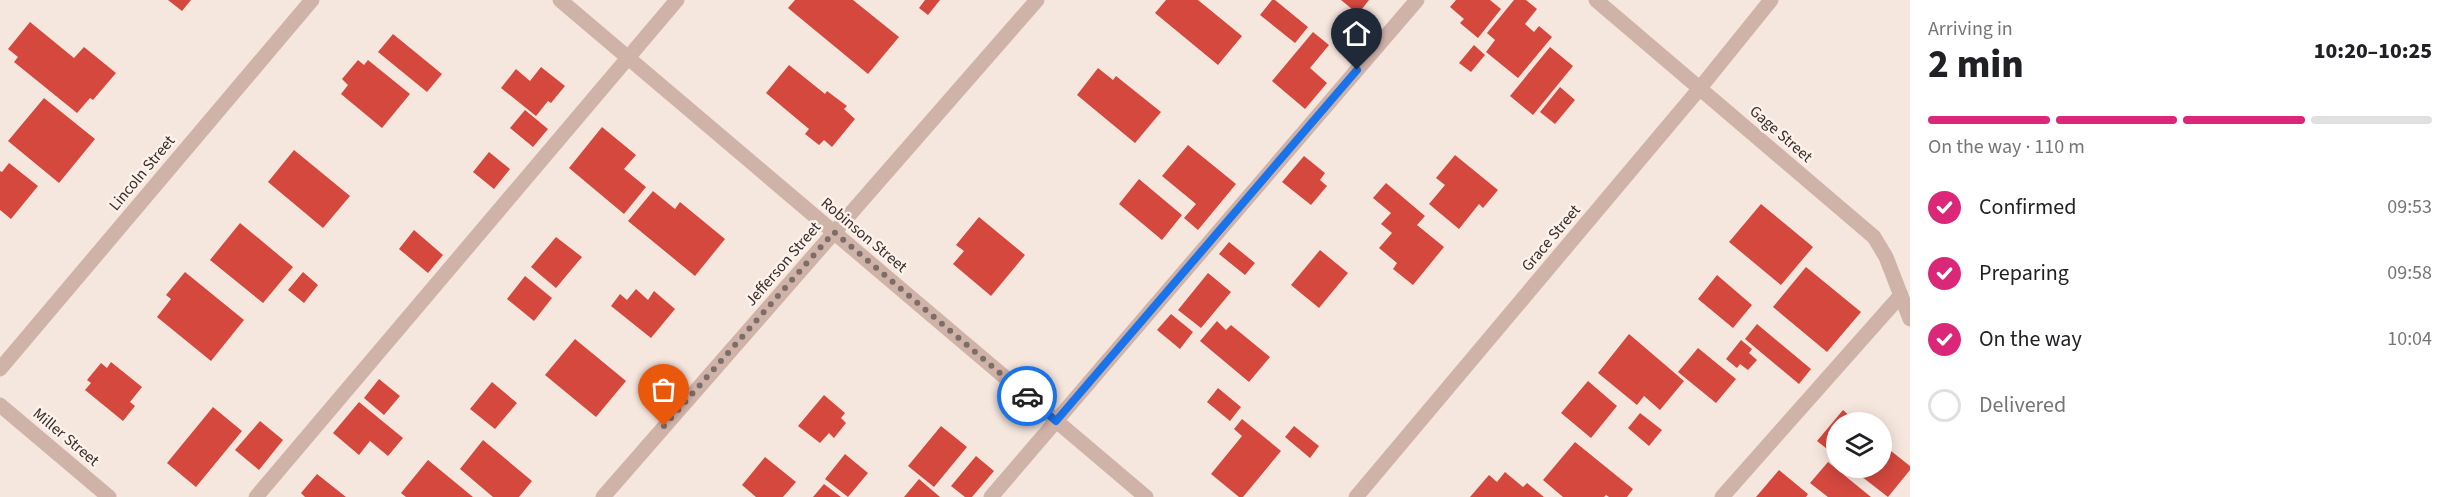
<!DOCTYPE html>
<html lang="en">
<head>
<meta charset="utf-8">
<style>
  :root { --surface:#fff; --page:#f2f2f2; --text:#202124; --muted:#757577; --line:#e0e0e0; --accent:#db2777 }
  body { margin:0; font-family:"Source Sans 3",sans-serif; background:var(--page); color:var(--text); height:100vh; display:flex; flex-direction:column; font-size:22px; white-space:nowrap }
  * { box-sizing:border-box; margin:0 }
  p { font-size:20px; color:var(--muted) }
  .icon { flex:none; width:33px; height:33px; fill:none; stroke:currentColor; stroke-width:2; stroke-linecap:round; stroke-linejoin:round }
  .map { position:relative; flex:1; overflow:hidden }
  .drawer { display:flex; flex-direction:column; background:var(--surface); width:540px }
  .drawer>* { flex:none }
  .tools { position:absolute; left:1826px; top:412px; display:grid; gap:12px }
  .tools a { display:grid; place-items:center; width:66px; height:66px; border-radius:50%; background:var(--surface); box-shadow:0 3px 15px #0003; font-size:30px }
  .pin { position:absolute; display:grid; place-items:center; width:51px; height:51px; color:#fff; margin:-62px -26px; border-radius:50% 50% 50% 0; rotate:-45deg; box-shadow:0 0 6px #0007 }
  .pin .icon { rotate:45deg }
  .courier { position:absolute; display:grid; place-items:center; width:60px; height:60px; margin:-30px; border:4px solid #1a73e8; border-radius:50%; background:#fff; color:#222; box-shadow:0 2px 8px #0007 }
  .head em { font-style:normal; font-weight:800 }
  .head div { display:flex; flex-direction:column-reverse }
  .head { display:flex; align-items:center; justify-content:space-between; height:102px; padding:0 18px }
  h1 { font-size:39px; font-weight:800; line-height:45px }
  .bar { display:grid; grid-template-columns:repeat(4,1fr); gap:9px 6px; align-content:center; height:72px; padding:0 18px }
  .bar i { height:8px; border-radius:4px; background:var(--line) }
  .bar .current { background:var(--accent) }
  .bar p { grid-column:span 4 }
  ol { padding:0 18px; list-style:none }
  li { display:flex; align-items:center; gap:18px; height:66px }
  li p { margin-inline-start:auto }
  li .icon { padding:6px; border-radius:50%; background:var(--accent); color:#fff; stroke-width:4 }
  li:last-child { color:var(--muted) }
  li i { width:33px; height:33px; border:3px solid var(--line); border-radius:50% }
  main { display:flex; flex:1; min-height:0 }
  .map>svg:first-child { display:block }
</style>
</head>
<body>
<main>
<div class="map">
<svg width="1910" height="497" viewBox="0 0 1910 497">
  <rect width="100%" height="100%" fill="#f6e7de"/>
  <path fill="#d4483e" d="M 168,0 L 191,0 L 182,11 Z
    M 795,0 L 853,0 L 899,37 L 868,74 L 788,8 Z
    M 925,0 L 940,0 L 928,15 L 919,8 Z
    M 1166,0 L 1198,0 L 1242,36 L 1218,65 L 1155,13 Z
    M 1272,0 L 1275,0 L 1308,27 L 1295,43 L 1260,15 Z
    M 1341,0 L 1369,0 L 1358,14 Z
    M 1456,0 L 1490,0 L 1501,9 L 1478,38 L 1460,23 L 1464,19 L 1450,7 Z
    M 1514,0 L 1526,0 L 1537,9 L 1525,24 L 1534,32 L 1539,26 L 1552,37 L 1518,78 L 1486,52 L 1495,40 L 1487,33 Z
    M 30,22 L 74,58 L 84,47 L 116,73 L 93,100 L 90,98 L 77,113 L 14,62 L 18,57 L 8,49 Z
    M 1313,32 L 1329,45 L 1310,68 L 1327,83 L 1305,109 L 1272,81 Z
    M 393,34 L 442,74 L 427,92 L 378,52 Z
    M 1474,45 L 1485,55 L 1471,72 L 1459,63 Z
    M 1550,47 L 1573,66 L 1533,115 L 1510,96 Z
    M 358,60 L 364,65 L 368,60 L 410,94 L 382,128 L 341,94 L 348,85 L 342,79 Z
    M 789,65 L 825,94 L 827,91 L 847,106 L 844,109 L 855,119 L 832,147 L 824,140 L 819,145 L 805,134 L 809,129 L 766,93 Z
    M 541,67 L 565,86 L 551,103 L 548,101 L 536,116 L 501,88 L 516,69 L 530,81 Z
    M 1098,68 L 1113,80 L 1116,76 L 1161,112 L 1135,143 L 1077,95 Z
    M 1560,87 L 1575,100 L 1555,124 L 1540,112 Z
    M 44,98 L 95,139 L 59,183 L 8,141 Z
    M 525,110 L 548,129 L 533,147 L 510,128 Z
    M 602,127 L 636,155 L 624,169 L 646,187 L 624,214 L 569,168 Z
    M 1188,145 L 1236,184 L 1198,230 L 1184,218 L 1196,204 L 1162,176 Z
    M 294,150 L 350,196 L 323,228 L 268,182 Z
    M 489,152 L 510,169 L 494,189 L 473,172 Z
    M 1455,155 L 1498,190 L 1483,208 L 1479,204 L 1459,229 L 1429,204 L 1445,185 L 1436,178 Z
    M 1304,156 L 1325,173 L 1320,180 L 1327,186 L 1311,205 L 1282,182 Z
    M 9,163 L 38,186 L 11,219 L 0,210 L 0,171 L 2,172 Z
    M 1139,179 L 1182,215 L 1162,240 L 1119,204 Z
    M 1386,183 L 1425,216 L 1417,225 L 1444,247 L 1413,285 L 1393,269 L 1397,263 L 1379,248 L 1392,233 L 1381,224 L 1391,213 L 1373,198 Z
    M 653,191 L 675,209 L 680,202 L 725,239 L 695,276 L 628,221 Z
    M 1761,204 L 1813,247 L 1781,285 L 1729,242 Z
    M 979,217 L 1025,255 L 991,296 L 953,264 L 964,251 L 956,245 Z
    M 240,223 L 293,267 L 263,303 L 210,260 Z
    M 414,230 L 443,255 L 428,273 L 399,249 Z
    M 556,237 L 582,257 L 556,288 L 531,267 Z
    M 1229,242 L 1255,263 L 1245,275 L 1219,254 Z
    M 1320,250 L 1348,273 L 1319,308 L 1291,285 Z
    M 1806,267 L 1861,312 L 1827,352 L 1773,307 Z
    M 185,272 L 244,320 L 211,361 L 157,317 L 171,299 L 166,295 Z
    M 303,272 L 318,285 L 304,303 L 288,290 Z
    M 1208,273 L 1231,292 L 1201,328 L 1178,310 Z
    M 1717,275 L 1752,305 L 1733,328 L 1698,299 Z
    M 525,276 L 552,298 L 534,321 L 507,299 Z
    M 636,289 L 648,300 L 654,291 L 675,309 L 651,338 L 611,306 L 620,294 L 627,300 Z
    M 1171,314 L 1193,332 L 1180,349 L 1157,330 Z
    M 1217,321 L 1226,330 L 1231,325 L 1270,357 L 1249,382 L 1200,341 Z
    M 1757,324 L 1811,369 L 1799,384 L 1745,339 Z
    M 1629,334 L 1684,381 L 1660,410 L 1644,396 L 1637,405 L 1598,373 Z
    M 575,339 L 626,381 L 596,417 L 545,375 Z
    M 1741,340 L 1752,349 L 1749,353 L 1757,360 L 1748,370 L 1740,364 L 1737,368 L 1726,359 Z
    M 1698,348 L 1736,379 L 1716,403 L 1678,372 Z
    M 111,362 L 142,387 L 130,402 L 135,406 L 123,421 L 85,390 L 91,383 L 87,380 L 101,363 L 107,368 Z
    M 379,379 L 400,396 L 384,415 L 364,398 Z
    M 1588,381 L 1617,406 L 1591,438 L 1561,413 Z
    M 492,382 L 517,403 L 495,429 L 470,409 Z
    M 1218,388 L 1241,407 L 1230,421 L 1207,402 Z
    M 824,395 L 845,413 L 841,418 L 846,423 L 834,438 L 829,433 L 820,443 L 798,426 Z
    M 359,402 L 403,438 L 388,456 L 370,441 L 359,455 L 333,433 Z
    M 213,407 L 242,431 L 196,487 L 167,463 Z
    M 1843,410 L 1858,423 L 1836,423 L 1836,456 L 1817,441 Z
    M 1640,413 L 1662,430 L 1649,446 L 1628,428 Z
    M 1242,419 L 1281,451 L 1243,497 L 1239,497 L 1211,474 L 1242,436 L 1234,429 Z
    M 260,421 L 283,440 L 259,470 L 235,450 Z
    M 941,426 L 967,447 L 934,487 L 908,466 Z
    M 1294,426 L 1319,446 L 1310,458 L 1285,437 Z
    M 483,440 L 532,481 L 519,497 L 493,497 L 460,469 Z
    M 1575,442 L 1633,489 L 1627,497 L 1609,497 L 1606,495 L 1604,497 L 1563,497 L 1543,480 Z
    M 1881,443 L 1910,466 L 1910,470 L 1888,497 L 1857,473 L 1861,468 L 1881,468 Z
    M 845,454 L 868,473 L 848,497 L 825,479 Z
    M 976,456 L 994,471 L 972,497 L 965,497 L 951,486 Z
    M 765,457 L 796,482 L 783,497 L 756,497 L 742,485 Z
    M 428,460 L 473,497 L 406,497 L 401,493 Z
    M 1828,462 L 1871,497 L 1828,497 L 1810,483 Z
    M 1779,470 L 1808,494 L 1806,497 L 1756,497 Z
    M 1505,472 L 1523,487 L 1527,483 L 1544,497 L 1470,497 L 1489,475 L 1497,482 Z
    M 317,474 L 346,497 L 305,497 L 301,493 Z
    M 919,479 L 940,497 L 904,497 Z
    M 824,484 L 841,497 L 813,497 Z"/>
  <g fill="none" stroke-linecap="round" stroke-linejoin="round">
    <path stroke="#d0b3a8" stroke-width="15" d="M 1596,0 L 1874,237 L 1886,257 L 1910,319
      M 256,497 L 677,0
      M 991,497 L 1417,0
      M 1722,497 L 1901,295"/>
    <path stroke="#d0b3a8" stroke-width="15" d="M 560,0 L 1146,497
      M 0,369 L 312,0
      M 0,405 L 109,497
      M 603,497 L 1037,0
      M 1356,497 L 1700,88 L 1771,0"/>
  </g>
  <g fill="none" stroke-linecap="round" stroke-linejoin="round">
    <path stroke="#7d6d68" stroke-width="6" stroke-dasharray="0 10.8" d="M 664,426 L 834,232 L 1027,396"/>
    <path stroke="#1a73e8" stroke-width="8" d="M 1027,396 L 1056,421 L 1357,70"/>
  </g>
  <g text-anchor="middle" dominant-baseline="central" stroke-width="5" stroke-linejoin="round" paint-order="stroke">
    <g font-size="16" fill="#3c2c29" stroke="#fcf2ec">
      <text transform="translate(1781 134) rotate(41)">Gage Street</text>
      <text transform="translate(142 173) rotate(-50)">Lincoln Street</text>
      <text transform="translate(864 235) rotate(40)">Robinson Street</text>
      <text transform="translate(1551 238) rotate(-50)">Grace Street</text>
      <text transform="translate(783 264) rotate(-49)">Jefferson Street</text>
      <text transform="translate(66 437) rotate(40)">Miller Street</text>
    </g>
  </g>
</svg>
<div class="tools">
<a><svg class="icon" aria-label="layers" viewBox="0 0 24 24"><path d="M12 4l9 5-9 5-9-5zM3 14l9 5 9-5"/></svg></a>
</div>
<div class="pin" style="left:664px;top:426px;background:#ea580c"><svg class="icon" aria-label="bag" viewBox="0 0 24 24"><path d="M5 8h14l-1 12H6zM9 8a3 3 0 0 1 6 0"/></svg></div>
<div class="pin" style="left:1357px;top:70px;background:#1f2937"><svg class="icon" aria-label="home" viewBox="0 0 24 24"><path d="M3 11l9-7 9 7M6 9v11h12V9"/></svg></div>
<div class="courier" style="left:1027px;top:396px"><svg class="icon" aria-label="car" viewBox="0 0 24 24"><path d="M5 17H2v-5l4-1 3-4h7l3 4 3 1v5h-3M9 17h6M6 11h13"/><circle cx="7" cy="17" r="2"/><circle cx="17" cy="17" r="2"/></svg></div>
</div>
<section class="drawer">
<div class="head"><div><h1>2 min</h1><p>Arriving in</p></div><em>10:20–10:25</em></div>
<div class="bar"><i class="current"></i><i class="current"></i><i class="current"></i><i></i><p>On the way · 110 m</p></div>
<ol>
<li><svg class="icon" aria-label="check" viewBox="0 0 24 24"><path d="M5 12l5 5 9-10"/></svg>Confirmed<p>09:53</p></li>
<li><svg class="icon" aria-label="check" viewBox="0 0 24 24"><path d="M5 12l5 5 9-10"/></svg>Preparing<p>09:58</p></li>
<li><svg class="icon" aria-label="check" viewBox="0 0 24 24"><path d="M5 12l5 5 9-10"/></svg>On the way<p>10:04</p></li>
<li><i></i>Delivered</li>
</ol>
</section>
</main>
</body>
</html>
